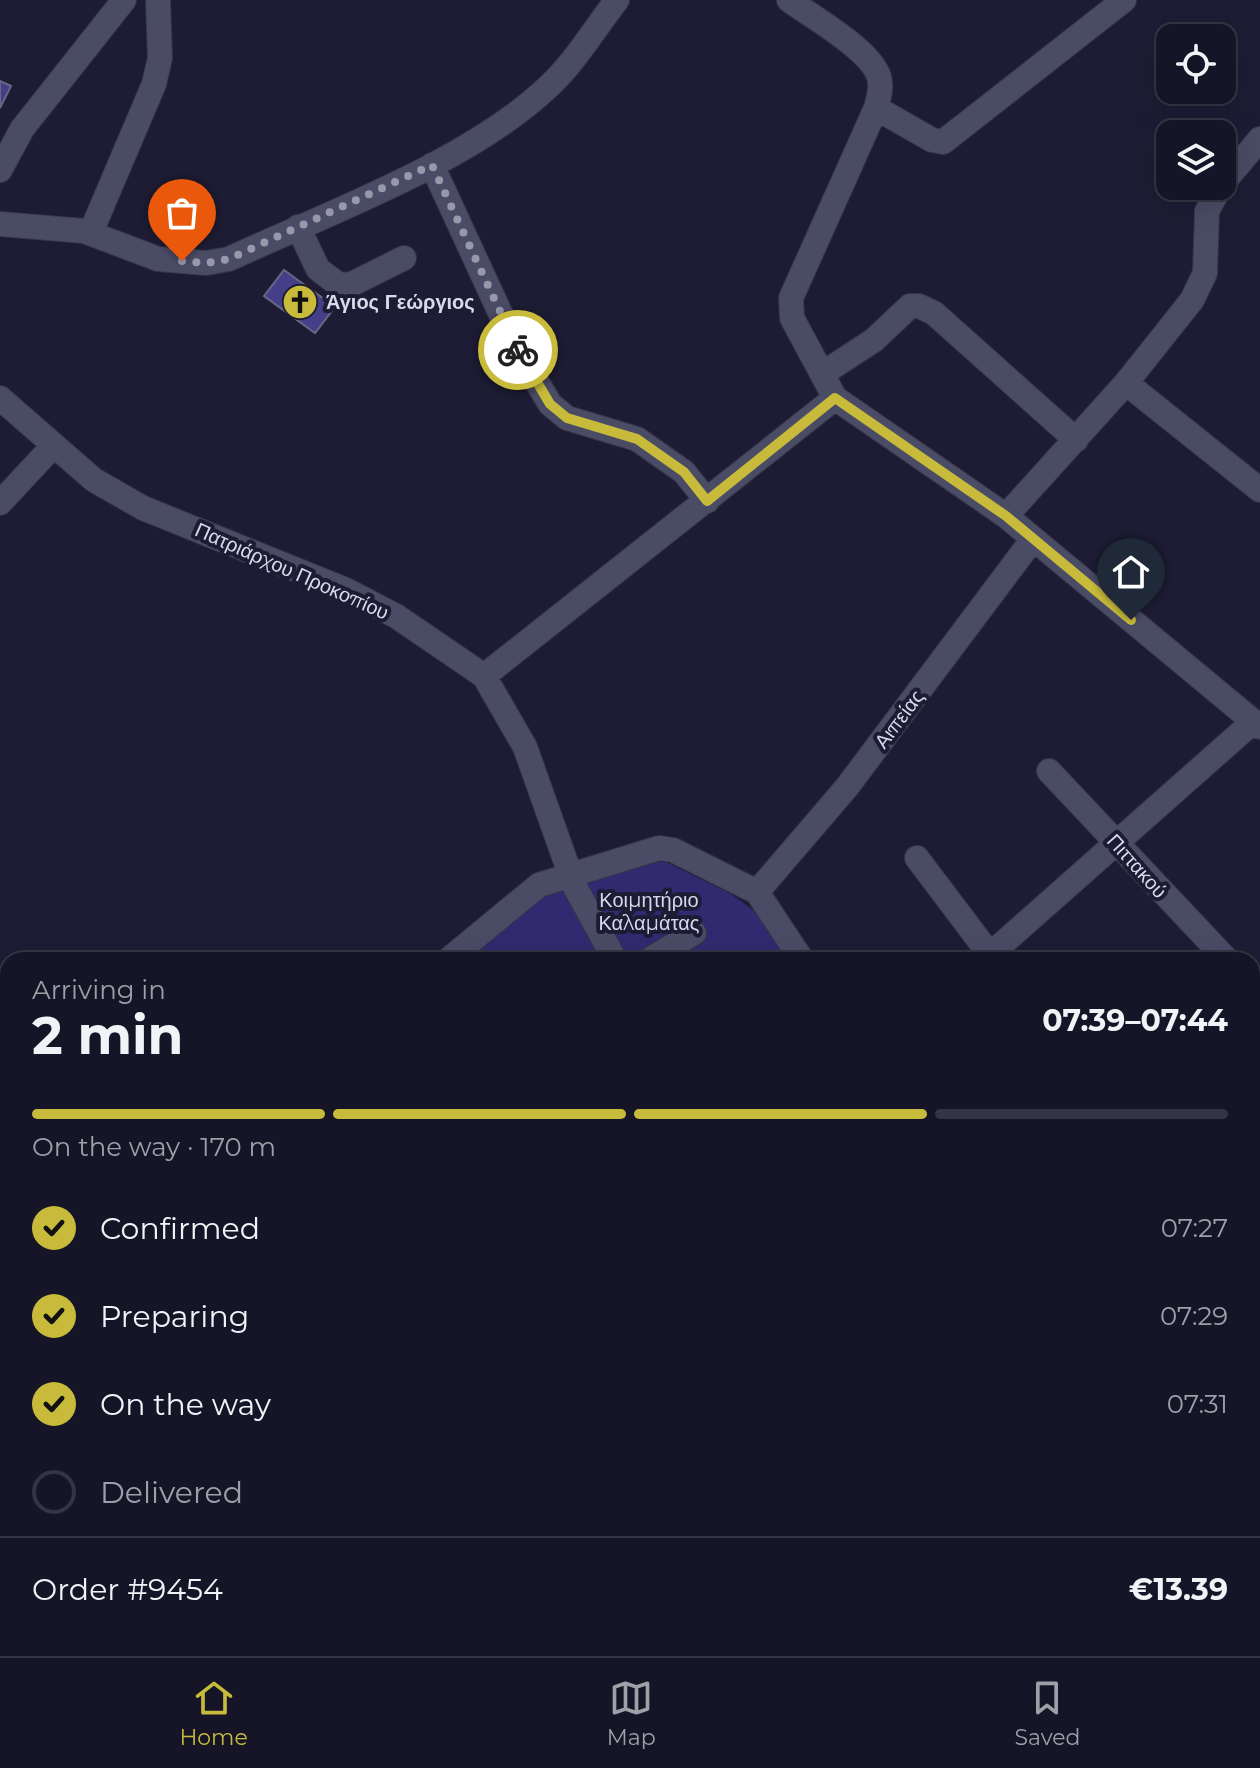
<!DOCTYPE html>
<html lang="en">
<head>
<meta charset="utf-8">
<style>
  :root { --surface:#161527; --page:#1f1e2f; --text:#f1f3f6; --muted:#9e9fa7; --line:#353444; --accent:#c8bb3b }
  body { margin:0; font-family:Montserrat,sans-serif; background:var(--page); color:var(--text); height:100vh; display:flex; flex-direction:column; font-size:30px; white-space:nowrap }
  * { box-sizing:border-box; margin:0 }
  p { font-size:26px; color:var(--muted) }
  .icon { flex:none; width:44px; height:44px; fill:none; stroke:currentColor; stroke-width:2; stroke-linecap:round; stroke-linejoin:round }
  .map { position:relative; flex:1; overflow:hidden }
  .side { position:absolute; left:0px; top:952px; width:1260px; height:704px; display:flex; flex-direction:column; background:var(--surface); border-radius:24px 24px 0 0; box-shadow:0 8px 32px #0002,0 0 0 2px var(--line) }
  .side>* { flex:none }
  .fabs { position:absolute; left:1156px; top:24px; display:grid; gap:16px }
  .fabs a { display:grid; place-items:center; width:80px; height:80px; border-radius:16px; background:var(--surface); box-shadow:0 8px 32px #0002,0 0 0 2px var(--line); font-size:40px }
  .pin { position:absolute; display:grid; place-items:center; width:68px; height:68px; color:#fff; margin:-82px -34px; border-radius:50% 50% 50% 0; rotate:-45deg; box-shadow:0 0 8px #0007 }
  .pin .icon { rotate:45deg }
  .courier { position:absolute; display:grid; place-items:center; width:80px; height:80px; margin:-40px; border:6px solid #c8bb3b; border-radius:50%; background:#fff; color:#222; box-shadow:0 2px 10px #0007 }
  .headline em { font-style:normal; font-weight:700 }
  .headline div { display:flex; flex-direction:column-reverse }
  .headline { display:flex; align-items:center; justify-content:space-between; height:136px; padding:0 32px }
  h1 { font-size:52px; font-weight:700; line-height:60px }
  .bar { display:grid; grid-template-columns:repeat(4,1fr); gap:12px 8px; align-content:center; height:96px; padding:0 32px }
  .bar i { height:10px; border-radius:6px; background:var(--line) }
  .bar .on { background:var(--accent) }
  .bar p { grid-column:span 4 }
  .line { display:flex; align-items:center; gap:20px; padding:0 32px; border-top:2px solid var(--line) }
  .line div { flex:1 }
  ol { padding:0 32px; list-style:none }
  li { display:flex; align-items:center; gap:24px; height:88px }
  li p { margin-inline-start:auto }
  li .icon { padding:8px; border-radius:50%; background:var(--accent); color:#111; stroke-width:4 }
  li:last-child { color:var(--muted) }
  li i { width:44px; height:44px; border:4px solid var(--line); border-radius:50% }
  .dock { display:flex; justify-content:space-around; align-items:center; height:112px; border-top:2px solid var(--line); background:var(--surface); font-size:22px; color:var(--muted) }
  .dock a { display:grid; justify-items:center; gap:4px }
  .dock .on { color:var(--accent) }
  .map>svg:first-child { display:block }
</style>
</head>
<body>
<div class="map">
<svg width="1260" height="1656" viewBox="0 0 1260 1656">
  <rect width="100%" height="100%" fill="#1d1c34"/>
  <path fill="#322a70" d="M 654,861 L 666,862 L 731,894 L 757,913 L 788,960 L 467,960 L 535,901 L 550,892 Z
    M 769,1648 L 991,1648 L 982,1656 L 776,1656 Z"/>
  <path fill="#453f8a" stroke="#666783" stroke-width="2" d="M 0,81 L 11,86 L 0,108 Z
    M 284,270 L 335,307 L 315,333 L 264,296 Z"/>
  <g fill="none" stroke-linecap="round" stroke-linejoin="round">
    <defs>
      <path id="minor" d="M 789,0 C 812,17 871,50 879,77 C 882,87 879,98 876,108 L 791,298 L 792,318 L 835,398 L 1006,516 L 1260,727
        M 876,108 L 932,140 L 943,142 L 1124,0
        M 432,165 L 515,345 L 550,404 L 567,418 L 637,439 L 684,472 L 707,501
        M 0,170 L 22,129 L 124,0
        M 1222,184 L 1260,139
        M 0,224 L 84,231 L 158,259 L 206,263 L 229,259 C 328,213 471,161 549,86 C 575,62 595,28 617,0
        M 298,227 L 318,269 L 339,285 L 352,284 L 404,258
        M 91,232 L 154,84 L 160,58 L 158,0
        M 822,374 L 874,340 L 910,306 L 919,306 L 934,313 L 1076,440
        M 1126,383 L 1260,490
        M 0,398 L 94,480 L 143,508 L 346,590 L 396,616 L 484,676 L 525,747 L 574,885 L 615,960
        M 0,503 L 54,445
        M 1006,516 L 1126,383 L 1192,300 L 1205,273 L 1207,211 L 1221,186
        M 484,676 L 835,398
        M 1049,771 L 1227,960
        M 917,858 L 994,960
        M 757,892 L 847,787 L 1033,539
        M 448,960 L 539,885 L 659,848 L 673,850 L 757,892 L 802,960
        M 649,960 L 694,933
        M 984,960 L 1254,721
        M 1252,983 L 1260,989
        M 0,1054 L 8,1054
        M 1252,1059 L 1260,1046
        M 1252,1297 L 1260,1284
        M 0,1310 L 8,1300
        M 1252,1319 L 1260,1322
        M 0,1588 L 8,1592
        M 110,1648 L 125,1656
        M 1086,1648 L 1094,1656
        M 1235,1648 L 1246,1656
        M 32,1656 L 39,1648
        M 370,1656 L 377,1648
        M 674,1656 L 681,1648
        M 1038,1656 L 1047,1648"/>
      <path id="major" d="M 0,1069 L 4,1075 L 0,1090"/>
    </defs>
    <use href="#minor" stroke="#363548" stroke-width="26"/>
    <use href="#major" stroke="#363548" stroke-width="26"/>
    <use href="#minor" stroke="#4a4b65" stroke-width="24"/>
    <use href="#major" stroke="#6c69b4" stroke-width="24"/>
  </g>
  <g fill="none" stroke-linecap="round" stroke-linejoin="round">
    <path stroke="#9798aa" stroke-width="8" stroke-dasharray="0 14.4" d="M 182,261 L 206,263 L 229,259 L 432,165 L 518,350"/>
    <path stroke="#c8bb3b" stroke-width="10" d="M 518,350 L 550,404 L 567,418 L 637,439 L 684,472 L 707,501 L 835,398 L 1006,516 L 1131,620"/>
  </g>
  <defs>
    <symbol id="church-disc" viewBox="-11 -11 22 22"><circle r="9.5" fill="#c8bb3b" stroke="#1d1c34"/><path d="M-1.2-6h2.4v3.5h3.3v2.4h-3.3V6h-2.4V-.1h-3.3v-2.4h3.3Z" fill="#111"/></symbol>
  </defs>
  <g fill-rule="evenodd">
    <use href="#church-disc" x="280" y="282" width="40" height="40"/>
  </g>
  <g text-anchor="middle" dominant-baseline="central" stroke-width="8" stroke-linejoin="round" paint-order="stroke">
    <g font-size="20" font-weight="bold" fill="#d9daea" stroke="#1d1c34" text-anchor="start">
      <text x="326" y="302">Άγιος Γεώργιος</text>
    </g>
    <g font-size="20" fill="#d9daea" stroke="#1d1c34">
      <text transform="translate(292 571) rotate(24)">Πατριάρχου Προκοπίου</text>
      <text transform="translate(899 719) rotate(-53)">Αιπείας</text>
      <text transform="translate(1137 866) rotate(48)">Πιττακού</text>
    </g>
    <g font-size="20" fill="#d7d8ee" stroke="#1d1c34">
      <text x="649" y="900">Κοιμητήριο<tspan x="649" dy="23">Καλαμάτας</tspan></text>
    </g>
  </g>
</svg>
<div class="fabs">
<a><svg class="icon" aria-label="locate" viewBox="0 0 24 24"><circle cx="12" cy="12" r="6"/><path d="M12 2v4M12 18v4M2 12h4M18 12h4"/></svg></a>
<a><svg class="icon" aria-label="layers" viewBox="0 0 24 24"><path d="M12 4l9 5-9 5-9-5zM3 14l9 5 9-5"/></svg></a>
</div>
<div class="pin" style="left:182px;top:261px;background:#ea580c"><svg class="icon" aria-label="bag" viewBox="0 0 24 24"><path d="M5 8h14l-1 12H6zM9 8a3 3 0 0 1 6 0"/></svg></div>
<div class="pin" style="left:1131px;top:620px;background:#1f2937"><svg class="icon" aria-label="home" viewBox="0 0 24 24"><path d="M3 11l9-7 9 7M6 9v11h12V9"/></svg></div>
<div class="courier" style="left:518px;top:350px"><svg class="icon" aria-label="bike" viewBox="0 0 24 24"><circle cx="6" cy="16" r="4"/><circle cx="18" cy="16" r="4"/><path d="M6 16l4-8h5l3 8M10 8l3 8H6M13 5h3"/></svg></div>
<section class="side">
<div class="headline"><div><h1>2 min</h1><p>Arriving in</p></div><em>07:39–07:44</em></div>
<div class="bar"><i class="on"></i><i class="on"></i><i class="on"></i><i></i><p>On the way · 170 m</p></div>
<ol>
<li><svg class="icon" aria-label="check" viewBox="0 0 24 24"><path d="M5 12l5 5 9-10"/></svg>Confirmed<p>07:27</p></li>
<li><svg class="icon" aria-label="check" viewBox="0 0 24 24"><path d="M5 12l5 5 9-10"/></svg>Preparing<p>07:29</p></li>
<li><svg class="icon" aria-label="check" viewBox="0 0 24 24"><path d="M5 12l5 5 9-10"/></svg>On the way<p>07:31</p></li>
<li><i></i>Delivered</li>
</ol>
<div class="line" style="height:104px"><div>Order #9454</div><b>€13.39</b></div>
</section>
</div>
<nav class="dock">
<a class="on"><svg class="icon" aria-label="home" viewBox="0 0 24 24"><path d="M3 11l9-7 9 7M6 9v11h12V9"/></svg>Home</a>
<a><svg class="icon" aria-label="map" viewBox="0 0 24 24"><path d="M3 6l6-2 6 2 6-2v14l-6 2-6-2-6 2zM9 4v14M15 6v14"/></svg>Map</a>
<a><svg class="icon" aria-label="saved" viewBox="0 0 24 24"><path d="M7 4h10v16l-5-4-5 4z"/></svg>Saved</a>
</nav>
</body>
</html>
